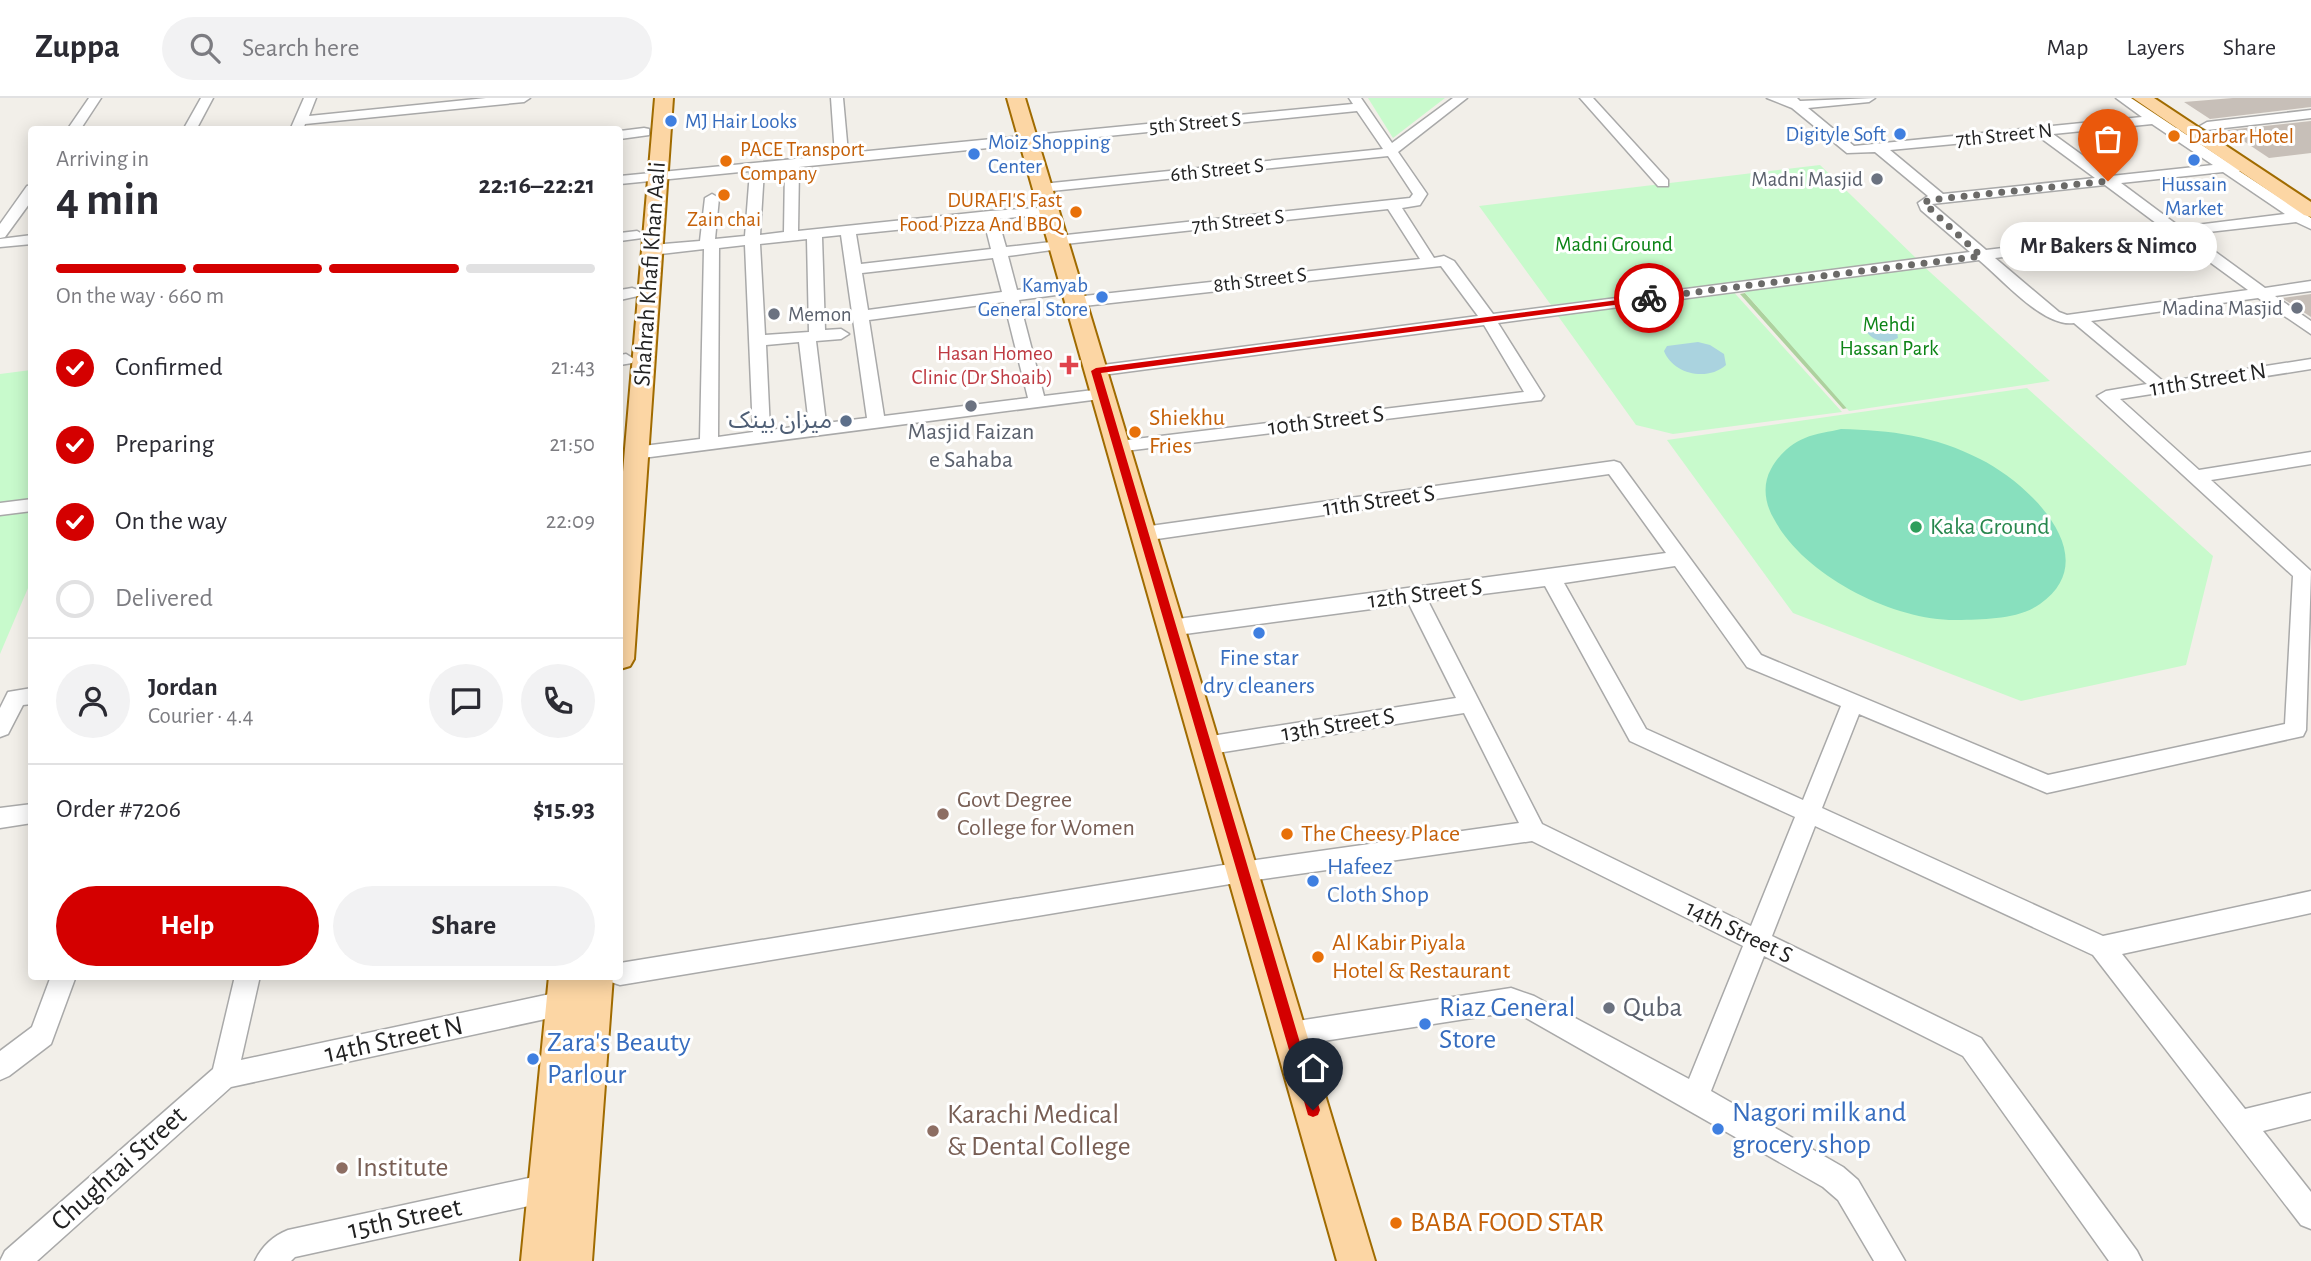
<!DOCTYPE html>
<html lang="en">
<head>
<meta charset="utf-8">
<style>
  :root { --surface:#fff; --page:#f2f2f3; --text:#2b2b33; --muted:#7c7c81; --line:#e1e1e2; --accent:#d40000 }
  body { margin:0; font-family:"Alegreya Sans","Noto Sans Arabic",sans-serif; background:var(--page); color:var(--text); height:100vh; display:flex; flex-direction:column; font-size:26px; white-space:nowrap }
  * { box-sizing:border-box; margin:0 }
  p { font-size:23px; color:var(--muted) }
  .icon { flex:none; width:38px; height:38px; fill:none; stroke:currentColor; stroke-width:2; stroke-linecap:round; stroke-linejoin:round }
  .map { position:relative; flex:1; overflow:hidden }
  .details { position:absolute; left:28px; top:28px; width:595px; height:854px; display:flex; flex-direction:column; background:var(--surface); border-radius:7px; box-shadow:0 4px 18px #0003 }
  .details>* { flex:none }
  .pin { position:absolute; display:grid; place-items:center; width:60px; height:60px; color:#fff; margin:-72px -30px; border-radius:50% 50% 50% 0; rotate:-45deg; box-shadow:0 0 7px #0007 }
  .pin .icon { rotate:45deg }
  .courier { position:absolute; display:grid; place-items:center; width:70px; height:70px; margin:-35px; border:5px solid #d40000; border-radius:50%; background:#fff; color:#222; box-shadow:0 2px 9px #0007 }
  .bubble { position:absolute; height:49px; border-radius:24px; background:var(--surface); box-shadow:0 4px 18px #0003; font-size:23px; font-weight:700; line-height:49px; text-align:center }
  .summary em { font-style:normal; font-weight:700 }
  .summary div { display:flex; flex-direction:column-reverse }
  .summary { display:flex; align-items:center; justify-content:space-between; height:119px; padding:0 28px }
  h1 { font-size:46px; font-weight:700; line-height:52px }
  .bar { display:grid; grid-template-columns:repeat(4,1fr); gap:10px 7px; align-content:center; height:84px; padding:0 28px }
  .bar i { height:9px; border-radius:5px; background:var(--line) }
  .bar .selected { background:var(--accent) }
  .bar p { grid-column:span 4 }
  .line { display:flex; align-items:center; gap:18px; padding:0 28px; border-top:2px solid var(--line) }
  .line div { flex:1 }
  .round { display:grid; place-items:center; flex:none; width:74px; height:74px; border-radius:37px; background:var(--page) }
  ol { padding:0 28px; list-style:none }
  li { display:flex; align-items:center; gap:21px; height:77px }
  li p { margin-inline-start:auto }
  li .icon { padding:7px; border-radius:50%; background:var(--accent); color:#fff; stroke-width:4 }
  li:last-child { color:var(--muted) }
  li i { width:38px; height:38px; border:4px solid var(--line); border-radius:50% }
  .button { display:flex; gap:14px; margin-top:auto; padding:14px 28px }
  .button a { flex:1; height:80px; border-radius:42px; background:var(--accent); color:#fff; font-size:28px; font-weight:700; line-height:80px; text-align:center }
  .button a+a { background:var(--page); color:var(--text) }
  header { display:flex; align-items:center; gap:42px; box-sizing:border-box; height:98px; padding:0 35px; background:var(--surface); border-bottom:2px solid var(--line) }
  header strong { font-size:33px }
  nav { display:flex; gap:38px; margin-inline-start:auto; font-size:24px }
  .search { width:490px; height:63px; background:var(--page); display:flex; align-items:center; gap:18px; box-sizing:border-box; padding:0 24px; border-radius:38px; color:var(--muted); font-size:26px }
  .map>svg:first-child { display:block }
</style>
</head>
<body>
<header>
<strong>Zuppa</strong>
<div class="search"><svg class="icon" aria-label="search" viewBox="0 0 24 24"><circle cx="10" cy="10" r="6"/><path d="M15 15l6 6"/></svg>Search here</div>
<nav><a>Map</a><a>Layers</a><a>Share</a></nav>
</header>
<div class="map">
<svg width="2311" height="1163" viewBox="0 0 2311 1163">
  <rect width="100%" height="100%" fill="#f2efe9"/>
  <path fill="#add19e" d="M 1745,195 L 1848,310 L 1843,311 L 1740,196 Z"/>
  <path fill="#c8facc" d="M 1368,0 L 1445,0 L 1393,40 Z
    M 1820,67 L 1918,162 L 1551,207 L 1479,108 Z
    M 1920,165 L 2050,283 L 1849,313 L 1740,189 Z
    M 1730,190 L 1842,314 L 1673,336 L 1636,327 L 1553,211 Z
    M 31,272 L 31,483 L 0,556 L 0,276 Z
    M 2027,290 L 2213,458 L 2186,567 L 2021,603 L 1793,515 L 1667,342 Z"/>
  <path fill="#88e0be" d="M 1841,331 C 1890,332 1936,338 1980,361 C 2027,384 2107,459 2040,506 C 2017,522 1984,521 1957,522 C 1894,523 1804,478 1774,421 C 1765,406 1762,387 1771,371 C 1778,358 1790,346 1805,340 C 1816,335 1830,334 1841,331 Z"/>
  <path fill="#aad3df" d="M 1872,226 L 1886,227 L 1897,234 L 1898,240 C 1886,247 1871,243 1865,231 Z
    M 1698,244 L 1710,247 L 1724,256 L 1726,267 C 1707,284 1673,276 1664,253 L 1667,248 Z"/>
  <path fill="#c7bfb8" d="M 2233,0 L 2311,0 L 2311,9 L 2210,21 L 2184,4 Z
    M 2311,23 L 2311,55 L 2269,60 L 2227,32 Z
    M 2311,196 L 2311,219 L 2282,200 Z"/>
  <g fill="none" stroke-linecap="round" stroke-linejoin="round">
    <defs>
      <path id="minor" d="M 89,0 L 101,0 L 80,32 L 67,32 Z
        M 201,0 L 213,0 L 196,32 L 183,32 Z
        M 304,0 L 316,0 L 309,18 L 486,0 L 530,0 L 524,4 L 305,26 L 303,32 L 290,32 Z
        M 831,0 L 843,0 L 848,55 L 1353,6 L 1349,0 L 1361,0 L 1392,45 L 1453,0 L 1467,0 L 1398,54 L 1427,96 L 1420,107 L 1402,110 L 1434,160 L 1444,158 L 1454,163 L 1493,216 L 1970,154 L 1921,112 L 1918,105 L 1928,98 L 1875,54 L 1847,55 L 1792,10 L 1767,0 L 1797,0 L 1800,3 L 1875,0 L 1869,4 L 1808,10 L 1854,48 L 2142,19 L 2116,0 L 2131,0 L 2229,65 L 2248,65 L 2248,71 L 2239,73 L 2311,120 L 2311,131 L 2296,124 L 2191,136 L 2265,190 L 2311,183 L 2311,193 L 2275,198 L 2311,223 L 2311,236 L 2258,200 L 2091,223 L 2164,284 L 2311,261 L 2311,271 L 2120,301 L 2199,372 L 2311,354 L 2311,366 L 2211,382 L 2311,473 L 2306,632 L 2303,638 L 2047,695 L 1859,616 L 1822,710 L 2103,838 L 2311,793 L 2311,815 L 2122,856 L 2245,1011 L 2311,995 L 2311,1021 L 2263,1033 L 2311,1094 L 2311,1131 L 2301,1127 L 2093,857 L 1815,728 L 1772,838 L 1981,940 L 2137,1153 L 2142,1163 L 2109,1163 L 1963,958 L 1764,858 L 1711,993 L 1843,1069 L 1858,1082 L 1905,1163 L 1874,1163 L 1838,1102 L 1823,1089 L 1519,916 L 1511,914 L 1291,948 L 1282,945 L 1278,936 L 1282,927 L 1291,924 L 1511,890 L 1534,898 L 1689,981 L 1743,848 L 1532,743 L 1242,784 L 620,887 L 611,884 L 609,878 L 620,878 L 620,865 L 1242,764 L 1519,725 L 1464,615 L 1205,657 L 1197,654 L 1194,648 L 1197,642 L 1205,639 L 1456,600 L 1409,506 L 1170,538 L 1163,535 L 1160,530 L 1163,525 L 1170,522 L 1666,455 L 1609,376 L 1143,443 L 1136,441 L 1134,436 L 1136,431 L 1143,429 L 1614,363 L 1620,365 L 1761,557 L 2048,677 L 2285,626 L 2293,478 L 2097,298 L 2106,293 L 2147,286 L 2074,225 C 2044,230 2002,181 1979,162 L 1498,225 L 1544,298 L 1541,302 L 1117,354 L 1108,348 L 1111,344 L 1524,294 L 1484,227 L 1095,278 L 1087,273 L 1095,268 L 1478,218 L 1441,168 L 1075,209 L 1067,204 L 1075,199 L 1420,161 L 1388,111 L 1065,146 L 1064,150 L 1059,151 L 1008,158 L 1017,192 L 1071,185 L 1079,190 L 1071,195 L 1019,202 L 1044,298 L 1102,291 L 1111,296 L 1108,300 L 635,361 L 629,359 L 626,355 L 629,351 L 635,349 L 700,341 L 704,151 L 652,157 L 644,152 L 652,147 L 700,143 L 705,100 L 712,96 L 719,100 L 715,141 L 745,138 L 750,73 L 620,86 L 620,78 L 835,57 ZM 1357,13 L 1383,51 L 1042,86 L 1035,90 L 1042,94 L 1388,58 L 1413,96 L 1410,100 L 1057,138 L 1052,139 L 1051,144 L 1006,149 L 998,121 L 1049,116 L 1056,112 L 1054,109 L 990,113 L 798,133 L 799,69 ZM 2152,26 L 2213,67 L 2111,78 L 2053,36 ZM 2038,38 L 2095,80 L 1943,96 L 1890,52 ZM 785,70 L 784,134 L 760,137 L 764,72 ZM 2223,74 L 2285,116 L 2180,129 L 2121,85 ZM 2105,87 L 2164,131 L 1986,152 L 1932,106 ZM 984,123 L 991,151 L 861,166 L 856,136 ZM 841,137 L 867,320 L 826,325 L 816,243 L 841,241 L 849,236 L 841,231 L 825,232 L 822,139 ZM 2174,138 L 2248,192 L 2067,217 L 2059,214 L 1995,160 ZM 807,141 L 809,234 L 765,237 L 760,146 ZM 745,147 L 753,334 L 718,339 L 719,150 ZM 993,160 L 1002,194 L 868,212 L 862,175 ZM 1004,204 L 1028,300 L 884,318 L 869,222 ZM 799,244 L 809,327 L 770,332 L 766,247 ZM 1675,468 L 1747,569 L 1841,608 L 1803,702 L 1646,631 L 1564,485 ZM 1545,488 L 1630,643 L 1795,719 L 1751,828 L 1542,726 L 1428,503 Z
        M 1580,0 L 1593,0 L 1668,82 L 1668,88 L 1658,88 Z
        M 2311,12 L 2311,20 L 2207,32 L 2200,28 L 2207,24 Z
        M 644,30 L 649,31 L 649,37 L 620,41 L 620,33 Z
        M 32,87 L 32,102 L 5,139 L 0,140 L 0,126 L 27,88 Z
        M 637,133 L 644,137 L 642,140 L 620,143 L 620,135 Z
        M 32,137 L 32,146 L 0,149 L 0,141 Z
        M 632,190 L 638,192 L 640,195 L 638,198 L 620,202 L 620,192 Z
        M 626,256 L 634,261 L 632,265 L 620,267 L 620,257 Z
        M 32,401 L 32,413 L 0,417 L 0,405 Z
        M 32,590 L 32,606 L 23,607 L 8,636 L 0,639 L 0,610 L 8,594 Z
        M 32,706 L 32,725 L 0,730 L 0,710 Z
        M 51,878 L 76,878 L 51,946 L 9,978 L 0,982 L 0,953 L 32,929 Z
        M 235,878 L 260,878 L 241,962 L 564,893 L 573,897 L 577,905 L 573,913 L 564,917 L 231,989 L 37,1163 L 0,1163 L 5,1153 L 213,971 Z
        M 547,1076 L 557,1080 L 561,1090 L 557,1100 L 547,1104 L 295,1159 L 291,1163 L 255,1163 C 262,1148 273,1138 288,1132 Z"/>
      <path id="major" d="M 655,0 L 673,0 L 634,561 L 630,568 L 620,571 L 620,409 Z
        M 1007,0 L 1025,0 L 1375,1163 L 1337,1163 Z
        M 2133,0 L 2154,0 L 2311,104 L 2311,119 L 2304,117 Z
        M 549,878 L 613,878 L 592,1163 L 521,1163 Z"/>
    </defs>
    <use href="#minor" stroke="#a9a9a9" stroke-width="3"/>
    <use href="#major" stroke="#a06b00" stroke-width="4"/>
    <use href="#minor" fill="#fff" fill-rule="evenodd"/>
    <use href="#major" fill="#fcd6a4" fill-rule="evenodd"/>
  </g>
  <path fill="#d40000" d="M 1649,198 L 1652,202 L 1101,275 L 1320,1012 L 1318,1017 L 1313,1019 L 1308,1017 L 1091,273 L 1096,270 Z"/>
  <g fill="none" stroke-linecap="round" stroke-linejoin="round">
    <path stroke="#6b6a68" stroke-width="7" stroke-dasharray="0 12.6" d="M 1649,200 L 1981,158 L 1924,105 L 1929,102 L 2108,83"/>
  </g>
  <g fill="#3f7fe0" stroke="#fff" stroke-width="2.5">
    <circle cx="671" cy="23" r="7"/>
    <circle cx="1900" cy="36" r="7"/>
    <circle cx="974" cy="56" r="7"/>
    <circle cx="2194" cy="62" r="7"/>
    <circle cx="1102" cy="199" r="7"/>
    <circle cx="1259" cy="535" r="7"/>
    <circle cx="1313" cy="783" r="7"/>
    <circle cx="1425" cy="926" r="7"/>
    <circle cx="533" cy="961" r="7"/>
    <circle cx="1718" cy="1031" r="7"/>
  </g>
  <g fill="#e8710a" stroke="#fff" stroke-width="2.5">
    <circle cx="2174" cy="38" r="7"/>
    <circle cx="726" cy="63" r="7"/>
    <circle cx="724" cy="97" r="7"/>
    <circle cx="1076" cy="114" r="7"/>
    <circle cx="1135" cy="334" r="7"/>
    <circle cx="1287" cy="736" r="7"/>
    <circle cx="1318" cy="859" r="7"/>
    <circle cx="1396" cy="1125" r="7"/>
  </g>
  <g fill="#6b7280" stroke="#fff" stroke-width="2.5">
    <circle cx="1877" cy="81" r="7"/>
    <circle cx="2297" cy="210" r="7"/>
    <circle cx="774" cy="216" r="7"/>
    <circle cx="971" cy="308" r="7"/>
    <circle cx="1609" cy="910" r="7"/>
  </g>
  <path fill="#e0444e" stroke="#fff" stroke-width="2.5" d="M1065.5 256.5h7v7h7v7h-7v7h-7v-7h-7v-7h7z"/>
  <circle fill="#5c6f8a" stroke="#fff" stroke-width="2.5" cx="846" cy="323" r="7"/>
  <circle fill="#2e9e5b" stroke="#fff" stroke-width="2.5" cx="1916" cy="429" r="7"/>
  <g fill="#8d6e63" stroke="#fff" stroke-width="2.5">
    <circle cx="943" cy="716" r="7"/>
    <circle cx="933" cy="1033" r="7"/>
    <circle cx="342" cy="1070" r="7"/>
  </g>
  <g text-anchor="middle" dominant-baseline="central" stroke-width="6" stroke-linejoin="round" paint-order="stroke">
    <g font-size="21" fill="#366cbe" stroke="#fff" text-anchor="start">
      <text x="685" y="23">MJ Hair Looks</text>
      <text x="1886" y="36" text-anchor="end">Digityle Soft</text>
      <text x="988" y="44">Moiz Shopping<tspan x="988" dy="24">Center</tspan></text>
      <text x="2194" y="86" text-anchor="middle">Hussain<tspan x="2194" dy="24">Market</tspan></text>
      <text x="1088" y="187" text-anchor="end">Kamyab<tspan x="1088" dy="24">General Store</tspan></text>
    </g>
    <g font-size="21" fill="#222" stroke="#fff">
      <text transform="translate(1195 25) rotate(-5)">5th Street S</text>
      <text transform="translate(2004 37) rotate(-6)">7th Street N</text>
      <text transform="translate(1217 72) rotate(-6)">6th Street S</text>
      <text transform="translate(1238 123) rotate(-6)">7th Street S</text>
      <text transform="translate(1260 182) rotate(-7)">8th Street S</text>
    </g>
    <g font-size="21" fill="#c56008" stroke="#fff" text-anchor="start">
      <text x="2188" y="38">Darbar Hotel</text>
      <text x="740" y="51">PACE Transport<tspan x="740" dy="24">Company</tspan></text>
      <text x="1062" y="102" text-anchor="end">DURAFI'S Fast<tspan x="1062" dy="24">Food Pizza And BBQ</tspan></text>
      <text x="724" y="121" text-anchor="middle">Zain chai</text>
    </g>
    <g font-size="21" fill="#5b616d" stroke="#fff" text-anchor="end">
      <text x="1863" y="81">Madni Masjid</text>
      <text x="2283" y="210">Madina Masjid</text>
      <text x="788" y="216" text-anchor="start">Memon</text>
    </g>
    <g font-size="21" fill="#0c8416" stroke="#fff">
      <text x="1614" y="146">Madni Ground</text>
      <text x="1889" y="226">Mehdi<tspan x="1889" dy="24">Hassan Park</tspan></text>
    </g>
    <g font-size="21" fill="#be3a42" stroke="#fff" text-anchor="end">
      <text x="1053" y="255">Hasan Homeo<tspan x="1053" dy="24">Clinic (Dr Shoaib)</tspan></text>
    </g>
    <g font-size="24" fill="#222" stroke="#fff">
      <text transform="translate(650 176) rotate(-86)">Shahrah Khafi Khan Aali</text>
      <text transform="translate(2208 282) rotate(-9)">11th Street N</text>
      <text transform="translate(1326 323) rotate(-7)">10th Street S</text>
      <text transform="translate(1379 403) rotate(-8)">11th Street S</text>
      <text transform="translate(1425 496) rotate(-7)">12th Street S</text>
      <text transform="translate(1338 627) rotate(-9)">13th Street S</text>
      <text transform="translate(1739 834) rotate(26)">14th Street S</text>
    </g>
    <g font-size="24" fill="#c56008" stroke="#fff" text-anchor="start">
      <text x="1149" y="320">Shiekhu<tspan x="1149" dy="28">Fries</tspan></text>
      <text x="1301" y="736">The Cheesy Place</text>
      <text x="1332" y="845">Al Kabir Piyala<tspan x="1332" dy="28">Hotel &amp; Restaurant</tspan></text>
    </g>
    <g font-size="24" fill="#4e5e75" stroke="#fff" text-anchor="end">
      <text x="832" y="323">میزان بینک</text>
    </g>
    <g font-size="24" fill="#5b616d" stroke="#fff">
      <text x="971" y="334">Masjid Faizan<tspan x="971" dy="28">e Sahaba</tspan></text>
    </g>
    <g font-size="24" fill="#27864d" stroke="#fff" text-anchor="start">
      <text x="1930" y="429">Kaka Ground</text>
    </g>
    <g font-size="24" fill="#366cbe" stroke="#fff">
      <text x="1259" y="560">Fine star<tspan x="1259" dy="28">dry cleaners</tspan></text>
      <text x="1327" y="769" text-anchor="start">Hafeez<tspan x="1327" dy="28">Cloth Shop</tspan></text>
    </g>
    <g font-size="24" fill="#785e54" stroke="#fff" text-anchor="start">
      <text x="957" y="702">Govt Degree<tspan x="957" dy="28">College for Women</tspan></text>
    </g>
    <g font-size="28" fill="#366cbe" stroke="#fff" text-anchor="start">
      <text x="1439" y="910">Riaz General<tspan x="1439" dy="32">Store</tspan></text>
      <text x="547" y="945">Zara's Beauty<tspan x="547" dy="32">Parlour</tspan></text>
      <text x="1732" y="1015">Nagori milk and<tspan x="1732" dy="32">grocery shop</tspan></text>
    </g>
    <g font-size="28" fill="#5b616d" stroke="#fff" text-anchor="start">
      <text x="1623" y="910">Quba</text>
    </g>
    <g font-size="28" fill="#222" stroke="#fff">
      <text transform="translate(394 942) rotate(-12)">14th Street N</text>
      <text transform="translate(119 1071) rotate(-42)">Chughtai Street</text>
      <text transform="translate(405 1121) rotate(-12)">15th Street</text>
    </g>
    <g font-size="28" fill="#785e54" stroke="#fff" text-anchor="start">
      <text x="947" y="1017">Karachi Medical<tspan x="947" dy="32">&amp; Dental College</tspan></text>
      <text x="356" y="1070">Institute</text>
    </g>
    <g font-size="28" fill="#c56008" stroke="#fff" text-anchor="start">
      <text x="1410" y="1125">BABA FOOD STAR</text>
    </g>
  </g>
</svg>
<div class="pin" style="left:2108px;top:83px;background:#ea580c"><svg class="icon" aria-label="bag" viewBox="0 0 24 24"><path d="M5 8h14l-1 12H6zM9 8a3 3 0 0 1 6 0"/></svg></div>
<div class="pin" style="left:1313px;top:1012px;background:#1f2937"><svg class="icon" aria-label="home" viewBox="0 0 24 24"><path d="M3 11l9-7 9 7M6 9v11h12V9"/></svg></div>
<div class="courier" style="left:1649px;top:200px"><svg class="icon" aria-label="bike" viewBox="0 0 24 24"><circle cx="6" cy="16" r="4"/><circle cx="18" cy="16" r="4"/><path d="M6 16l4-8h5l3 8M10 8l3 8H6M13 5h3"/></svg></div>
<div class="bubble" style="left:2000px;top:124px;width:217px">Mr Bakers &amp; Nimco</div>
<section class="details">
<div class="summary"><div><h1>4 min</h1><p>Arriving in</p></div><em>22:16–22:21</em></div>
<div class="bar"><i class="selected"></i><i class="selected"></i><i class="selected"></i><i></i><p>On the way · 660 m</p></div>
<ol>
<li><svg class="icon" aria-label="check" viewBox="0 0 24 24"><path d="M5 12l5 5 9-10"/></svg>Confirmed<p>21:43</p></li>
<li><svg class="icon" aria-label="check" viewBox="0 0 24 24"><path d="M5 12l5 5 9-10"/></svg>Preparing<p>21:50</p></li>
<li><svg class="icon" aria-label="check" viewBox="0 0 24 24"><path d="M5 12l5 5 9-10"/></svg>On the way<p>22:09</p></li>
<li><i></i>Delivered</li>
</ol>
<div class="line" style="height:126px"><a class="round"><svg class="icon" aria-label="person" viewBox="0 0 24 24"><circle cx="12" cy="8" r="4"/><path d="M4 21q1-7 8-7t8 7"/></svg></a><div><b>Jordan</b><p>Courier · 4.4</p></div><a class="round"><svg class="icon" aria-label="chat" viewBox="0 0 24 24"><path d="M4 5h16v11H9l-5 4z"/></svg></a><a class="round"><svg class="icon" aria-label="phone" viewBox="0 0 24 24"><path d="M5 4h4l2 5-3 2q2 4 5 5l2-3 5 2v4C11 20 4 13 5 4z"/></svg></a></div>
<div class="line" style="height:91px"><div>Order #7206</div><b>$15.93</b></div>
<div class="button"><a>Help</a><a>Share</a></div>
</section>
</div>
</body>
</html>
